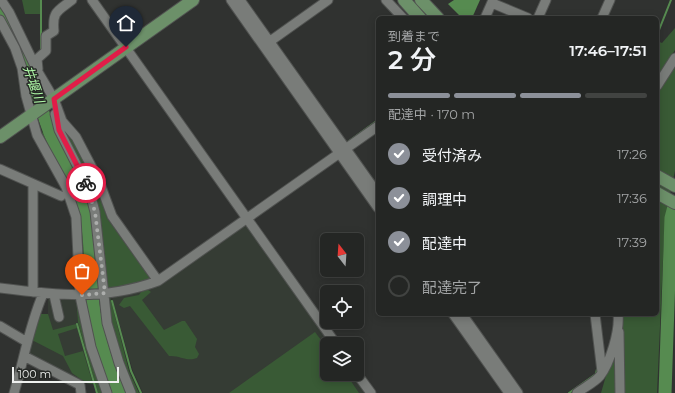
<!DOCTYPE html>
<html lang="ja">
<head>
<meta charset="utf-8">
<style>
  :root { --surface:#242624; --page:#2c2e2c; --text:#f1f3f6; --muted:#a3a5a6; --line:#414341; --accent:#8c9099 }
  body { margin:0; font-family:Montserrat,"Noto Sans JP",sans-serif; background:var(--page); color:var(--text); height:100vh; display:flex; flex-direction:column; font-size:15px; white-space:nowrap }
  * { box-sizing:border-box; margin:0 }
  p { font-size:13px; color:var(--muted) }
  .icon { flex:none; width:22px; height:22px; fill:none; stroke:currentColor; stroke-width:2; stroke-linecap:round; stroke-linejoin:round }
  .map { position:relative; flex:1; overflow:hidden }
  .sheet { position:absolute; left:376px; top:16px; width:283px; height:300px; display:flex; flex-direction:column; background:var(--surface); border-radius:6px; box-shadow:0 2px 10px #0003,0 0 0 1px var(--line) }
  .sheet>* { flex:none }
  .needle { width:26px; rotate:343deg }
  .buttons { position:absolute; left:320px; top:233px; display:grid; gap:8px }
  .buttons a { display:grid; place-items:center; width:44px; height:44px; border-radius:6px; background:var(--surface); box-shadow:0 2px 10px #0003,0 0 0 1px var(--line); font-size:20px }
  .scale { position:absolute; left:12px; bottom:10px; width:107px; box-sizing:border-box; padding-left:4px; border:2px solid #eef0ee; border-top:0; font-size:11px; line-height:14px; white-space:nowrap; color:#eef0ee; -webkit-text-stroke:3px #262926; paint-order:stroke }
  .pin { position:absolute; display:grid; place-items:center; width:34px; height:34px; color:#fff; margin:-41px -17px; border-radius:50% 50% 50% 0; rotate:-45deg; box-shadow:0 0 4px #0007 }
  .pin .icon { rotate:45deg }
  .courier { position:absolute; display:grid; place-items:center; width:40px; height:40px; margin:-20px; border:3px solid #e11d48; border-radius:50%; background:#fff; color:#222; box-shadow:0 1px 5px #0007 }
  .summary em { font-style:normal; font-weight:600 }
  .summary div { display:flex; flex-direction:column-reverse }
  .summary { display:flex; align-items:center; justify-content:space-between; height:68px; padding:0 12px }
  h1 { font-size:26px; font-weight:600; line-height:30px }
  .bar { display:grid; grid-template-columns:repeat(4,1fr); gap:6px 4px; align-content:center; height:48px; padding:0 12px }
  .bar i { height:5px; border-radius:3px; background:var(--line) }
  .bar .current { background:var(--accent) }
  .bar p { grid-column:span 4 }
  ol { padding:0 12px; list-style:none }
  li { display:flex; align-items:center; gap:12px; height:44px }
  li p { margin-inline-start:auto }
  li .icon { padding:4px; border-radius:50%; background:var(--accent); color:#fff; stroke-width:4 }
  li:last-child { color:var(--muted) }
  li i { width:22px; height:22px; border:2px solid var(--line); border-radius:50% }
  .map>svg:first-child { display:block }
</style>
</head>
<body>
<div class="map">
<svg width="675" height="393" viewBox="0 0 675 393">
  <rect width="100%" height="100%" fill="#303230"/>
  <path fill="#353c34" d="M 246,223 L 332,344 L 327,344 L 327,374 L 353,374 L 366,393 L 143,393 L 133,371 L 112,298 L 115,298 L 115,295 L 142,289 Z
    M 48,297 L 76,298 L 78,323 L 76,324 L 93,384 L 82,383 L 27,355 L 37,314 L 48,314 Z"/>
  <path fill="#395a35" d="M 22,0 L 40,0 L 40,14 L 25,14 Z
    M 675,28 L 675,50 L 659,76 L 657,76 L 657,41 L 662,43 Z
    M 675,67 L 675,171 L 668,203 L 664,237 L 657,393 L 622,393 L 620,314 L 657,314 L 657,95 Z
    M 65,128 L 69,133 L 96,184 L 107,218 L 152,281 L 107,289 L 97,208 L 63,135 Z
    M 46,130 L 75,188 L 72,189 L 72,191 L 76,190 C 85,212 93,256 88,280 L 82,280 L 80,233 L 40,134 Z
    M 147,289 L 151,292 L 142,300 L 164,330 L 182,321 L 185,321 L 197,339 L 195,347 L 199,354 L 197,358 C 186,362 180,355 169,356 L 130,306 L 124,308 L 119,305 L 124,298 L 139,295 L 141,292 Z
    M 110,297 L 129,371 L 139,393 L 133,393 L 109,323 L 108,298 Z
    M 76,298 L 78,298 L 105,393 L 98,393 L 78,323 Z
    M 105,310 L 129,393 L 121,393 L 114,374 L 98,314 Z
    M 86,313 L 91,313 L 92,315 L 109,377 L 116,393 L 108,393 Z
    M 37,314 L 48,314 L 53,330 L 76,324 L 77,328 L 58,334 L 65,356 L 83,351 L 93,384 L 86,383 L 72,373 L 63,356 L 30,339 Z
    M 315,332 L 327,348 L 327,374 L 346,374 L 359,393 L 229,393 Z
    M 618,334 L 618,393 L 601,393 Z"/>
  <path fill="#568b50" d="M 454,0 L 480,0 L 472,18 L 462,18 L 448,4 Z"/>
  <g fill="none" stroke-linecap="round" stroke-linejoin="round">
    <path stroke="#568b50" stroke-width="2" d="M 657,35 L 671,0
      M 41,51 L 41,0
      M 345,144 L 378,120
      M 72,190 L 78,188
      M 112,301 L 131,371 L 141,393
      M 77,324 L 97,393
      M 569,393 L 596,374 L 597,369"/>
    <path stroke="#568b50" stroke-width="13" d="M 0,8 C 27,45 34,93 51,135 C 63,164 82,189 87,221 C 92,248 90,276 93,303 C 96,333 107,365 119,393
      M 665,393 L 671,218 L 675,203"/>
    <defs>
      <path id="minor" d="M 1,0 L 9,12 L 38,72 L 54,99 L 62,121 L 76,137 L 99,181 L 112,216 L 158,281
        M 92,0 L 336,344
        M 231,0 L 378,208
        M 240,0 L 378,194
        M 386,0 L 403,18
        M 492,3 L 528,18
        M 485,18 L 493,0
        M 538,18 L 546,0
        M 602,18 L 610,0
        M 0,20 L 15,48 L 22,68 L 26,96 L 37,135 L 66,187 L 76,217 L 80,296 L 91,347 L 107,393
        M 269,42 L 328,0
        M 38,69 L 37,59 L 46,51 L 46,36 L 54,31 C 52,11 58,11 72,0
        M 657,86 L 675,58
        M 55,114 L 59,130 L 89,189 L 95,212 L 107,323 L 119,363 L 131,393
        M 0,169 L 61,196
        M 0,288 C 56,295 104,301 158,281 L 378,126
        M 33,292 L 33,184
        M 54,295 L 59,317
        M 453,314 L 509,393
        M 462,314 L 518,393
        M 595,314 L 602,372
        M 0,326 L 27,342
        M 619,332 L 620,393
        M 24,356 L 80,385 L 81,393
        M 357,374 L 371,393
        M 14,393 C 24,360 29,326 43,294
        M 577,393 C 583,388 594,383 600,376 C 610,363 620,331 618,314"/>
      <path id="major" d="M 404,0 L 420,18
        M 421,0 L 438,18
        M 0,137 L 193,0
        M 657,176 L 675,186
        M 657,193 L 675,203"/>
    </defs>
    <use href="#minor" stroke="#505250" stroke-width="11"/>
    <use href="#major" stroke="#505250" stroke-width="14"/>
    <use href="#minor" stroke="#797c79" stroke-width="9"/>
    <use href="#major" stroke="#6c9069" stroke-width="12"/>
  </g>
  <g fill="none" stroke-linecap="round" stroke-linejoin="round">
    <path stroke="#acaeac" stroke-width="4" stroke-dasharray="0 7.2" d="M 82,295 L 105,293 L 95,212 L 86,183"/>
    <path stroke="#e11d48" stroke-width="5" d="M 86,183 L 59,130 L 54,99 L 126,47"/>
  </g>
  <g text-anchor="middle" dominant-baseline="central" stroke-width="3" stroke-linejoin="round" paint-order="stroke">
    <g font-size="13" font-style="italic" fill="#affaa7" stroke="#262926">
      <text transform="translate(34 84) rotate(71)">井堰川</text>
    </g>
  </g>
</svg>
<div class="buttons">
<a><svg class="needle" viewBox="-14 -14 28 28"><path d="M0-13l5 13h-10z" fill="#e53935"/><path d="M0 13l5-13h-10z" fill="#a3a5a6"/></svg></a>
<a><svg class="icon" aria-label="locate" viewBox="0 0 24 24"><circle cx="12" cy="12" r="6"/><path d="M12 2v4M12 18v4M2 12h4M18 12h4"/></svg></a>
<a><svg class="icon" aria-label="layers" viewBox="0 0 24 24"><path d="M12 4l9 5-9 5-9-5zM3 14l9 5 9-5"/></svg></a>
</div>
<div class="scale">100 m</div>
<div class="pin" style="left:82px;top:295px;background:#ea580c"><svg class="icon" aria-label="bag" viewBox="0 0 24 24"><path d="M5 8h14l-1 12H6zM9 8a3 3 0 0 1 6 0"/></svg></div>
<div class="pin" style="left:126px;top:47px;background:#1f2937"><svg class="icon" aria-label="home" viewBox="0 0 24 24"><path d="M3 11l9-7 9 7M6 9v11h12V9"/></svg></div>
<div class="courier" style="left:86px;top:183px"><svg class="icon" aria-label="bike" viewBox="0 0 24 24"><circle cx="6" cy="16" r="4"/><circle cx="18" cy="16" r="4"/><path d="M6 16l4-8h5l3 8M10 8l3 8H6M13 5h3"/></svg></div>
<section class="sheet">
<div class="summary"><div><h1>2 分</h1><p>到着まで</p></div><em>17:46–17:51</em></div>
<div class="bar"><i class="current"></i><i class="current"></i><i class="current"></i><i></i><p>配達中 · 170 m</p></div>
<ol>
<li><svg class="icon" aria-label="check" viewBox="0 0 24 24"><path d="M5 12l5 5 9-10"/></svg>受付済み<p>17:26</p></li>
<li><svg class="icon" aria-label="check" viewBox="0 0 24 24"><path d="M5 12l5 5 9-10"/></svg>調理中<p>17:36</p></li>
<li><svg class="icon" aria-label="check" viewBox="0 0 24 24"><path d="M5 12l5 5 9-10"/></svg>配達中<p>17:39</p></li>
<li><i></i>配達完了</li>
</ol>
</section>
</div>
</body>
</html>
